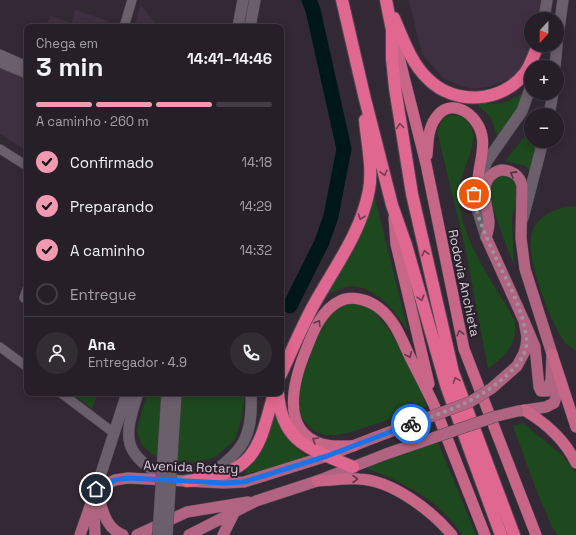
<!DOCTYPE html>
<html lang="pt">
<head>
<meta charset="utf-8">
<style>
  :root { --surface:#261f27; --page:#322c33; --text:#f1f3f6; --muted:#a4a2a7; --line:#423d44; --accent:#f19ab2 }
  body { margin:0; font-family:"Space Grotesk",sans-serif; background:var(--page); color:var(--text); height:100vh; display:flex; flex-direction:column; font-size:15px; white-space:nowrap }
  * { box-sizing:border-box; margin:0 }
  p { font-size:13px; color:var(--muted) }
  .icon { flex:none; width:22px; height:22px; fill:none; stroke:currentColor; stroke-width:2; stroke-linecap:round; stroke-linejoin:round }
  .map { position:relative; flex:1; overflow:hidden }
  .details { position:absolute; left:24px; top:24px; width:260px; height:372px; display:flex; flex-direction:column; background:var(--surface); border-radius:8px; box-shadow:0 2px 10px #0003,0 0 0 1px var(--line) }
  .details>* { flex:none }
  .needle { width:26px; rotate:202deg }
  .buttons { position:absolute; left:524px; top:12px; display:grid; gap:8px }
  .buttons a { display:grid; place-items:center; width:40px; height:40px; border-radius:50%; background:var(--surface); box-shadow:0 2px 10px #0003,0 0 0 1px var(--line); font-size:20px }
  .pin { position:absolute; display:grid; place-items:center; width:34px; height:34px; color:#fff; margin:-17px; border:2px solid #fff; border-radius:50%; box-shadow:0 1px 4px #0007 }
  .courier { position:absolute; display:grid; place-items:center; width:40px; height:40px; margin:-20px; border:3px solid #1a73e8; border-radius:50%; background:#fff; color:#222; box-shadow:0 1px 5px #0007 }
  .headline em { font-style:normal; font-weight:700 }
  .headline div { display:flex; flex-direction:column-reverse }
  .headline { display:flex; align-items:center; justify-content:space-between; height:68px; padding:0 12px }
  h1 { font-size:26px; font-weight:700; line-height:30px }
  .bar { display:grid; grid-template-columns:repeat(4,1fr); gap:6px 4px; align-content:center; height:48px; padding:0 12px }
  .bar i { height:5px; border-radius:3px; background:var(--line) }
  .bar .on { background:var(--accent) }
  .bar p { grid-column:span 4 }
  .line { display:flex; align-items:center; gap:10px; padding:0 12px; border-top:1px solid var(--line) }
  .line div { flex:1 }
  .round { display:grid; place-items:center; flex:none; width:42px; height:42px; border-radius:21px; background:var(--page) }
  ol { padding:0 12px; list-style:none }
  li { display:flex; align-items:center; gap:12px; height:44px }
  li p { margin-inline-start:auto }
  li .icon { padding:4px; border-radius:50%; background:var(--accent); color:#111; stroke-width:4 }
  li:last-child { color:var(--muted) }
  li i { width:22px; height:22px; border:2px solid var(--line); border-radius:50% }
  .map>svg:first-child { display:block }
</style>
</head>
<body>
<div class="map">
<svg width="576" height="535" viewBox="0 0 576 535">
  <rect width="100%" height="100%" fill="#332934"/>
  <path fill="#3f3041" d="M 409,0 L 544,0 L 542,19 L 531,19 L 531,45 L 536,45 L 525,66 L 509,79 L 488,87 L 470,89 L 444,79 L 422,54 Z
    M 140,4 L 158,27 L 135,27 Z
    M 75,10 L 120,25 L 119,27 L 46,27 L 50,16 L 72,23 Z
    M 0,67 L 27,79 L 27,151 L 0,134 Z"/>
  <path fill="#1e481d" d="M 525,93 L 509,124 L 497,137 L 491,118 L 477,104 L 503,103 Z
    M 447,115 L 460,115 C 464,119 470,123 472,129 C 478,145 460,173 459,191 C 458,238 493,281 515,321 C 516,347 507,354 488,369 L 466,252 L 437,131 L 443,118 Z
    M 531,129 L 531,141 L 539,141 L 532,173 L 525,166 L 505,161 Z
    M 501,173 L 514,178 L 519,191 L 512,218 L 514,266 L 488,196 L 488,183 Z
    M 374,194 L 408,331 C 396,312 372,281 345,287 C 340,288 333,292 328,294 L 325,291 Z
    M 574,206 L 576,207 L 576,350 C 572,348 566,345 564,341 C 550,321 527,261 531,238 C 534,216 555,208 574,206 Z
    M 351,301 C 356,302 362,303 366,306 C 390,319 418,381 427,407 L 351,432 C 337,436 323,438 311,428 C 282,404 300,368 313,341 C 317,334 320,324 325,317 C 331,308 342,304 351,301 Z
    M 72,393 L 98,393 L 92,409 Z
    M 147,393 L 245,393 L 242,417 L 235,440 L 215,457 L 200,462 L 167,461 L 153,455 L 141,444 L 137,430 Z
    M 274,410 C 281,434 289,443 308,458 L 246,474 L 245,471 C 262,453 267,434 274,410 Z
    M 523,423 L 562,455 L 576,473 L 576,535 L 558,535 L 553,529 L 535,487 L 513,426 Z
    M 438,442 L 476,535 L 462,535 C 440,500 401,481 363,467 Z"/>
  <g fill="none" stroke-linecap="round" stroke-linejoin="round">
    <path stroke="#001718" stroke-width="15" d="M 290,306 L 322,242 L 331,216 L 344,149 L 313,10 L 309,0"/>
    <defs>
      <path id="minor" d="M 124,27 L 132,0
        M 0,54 L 27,66
        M 0,63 L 27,74
        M 0,149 L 27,166
        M 24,298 L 27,289
        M 0,347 L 27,367
        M 61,393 L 114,433"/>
      <path id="tertiary" d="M 238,27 L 243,0
        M 250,27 L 255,0
        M 138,393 C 122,441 123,454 169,480
        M 207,477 C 243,450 253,439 251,393
        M 96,489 L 127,393"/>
      <path id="secondary" d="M 544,19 L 547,0
        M 557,43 L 563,0
        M 555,67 L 557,45
        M 549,115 L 553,93
        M 523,218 L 543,141
        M 486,237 L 475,202 L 476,185 L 487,161 L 522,111 L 531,86"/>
      <path id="primary" d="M 517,366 L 524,353 L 526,346 L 527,337 L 524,321 L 486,237 C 488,232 489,227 489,221 C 487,204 476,177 501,170 C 511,170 520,175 522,186 L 521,238 L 525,269 L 552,354 L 551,380 L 547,391 L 541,391 L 539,387 L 535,347 L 524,321
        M 519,411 L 546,407 L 554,403 L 558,391 L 553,373
        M 96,489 L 115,480 L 128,478 L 224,483 L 244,482 L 327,456 L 376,437
        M 96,489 C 102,506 104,528 123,535
        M 94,508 L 95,535
        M 80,535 L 96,489
        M 137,535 L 187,512 L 248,502
        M 189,535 L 256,501 L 317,481 L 386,454
        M 223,535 L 234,513"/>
      <path id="trunk" d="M 394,37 L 426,164 L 464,349 L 536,535
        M 427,155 C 428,143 428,129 435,119 C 450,95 478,114 482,136 C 485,149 479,165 478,179
        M 394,218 L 396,244 L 429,384
        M 552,354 L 576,427
        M 434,405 L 485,535
        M 524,410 C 546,423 565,440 576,463
        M 353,446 C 343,446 332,447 322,444 C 279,431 294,379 306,350 C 313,332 321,310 340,301 C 352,295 369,300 379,308 C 396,321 402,341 411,359 C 419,375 427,390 434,405
        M 317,481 C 331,481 345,478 359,479 C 392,480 432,511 452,535"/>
      <path id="motorway" d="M 342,0 L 364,95 L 392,205 L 406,245 L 447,388 L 501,535
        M 386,0 L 392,30 L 392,59 L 395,88 L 412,194 L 453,372 L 514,535
        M 394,18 C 403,39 411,63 428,79 C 455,106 502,103 525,73 C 531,65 534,54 538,45
        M 281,374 C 291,352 301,329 312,308 C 333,269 361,234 369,190 C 373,168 367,143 365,120
        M 278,393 C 282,445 312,449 353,467
        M 187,481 C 255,473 258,452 274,393"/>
    </defs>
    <use href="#minor" stroke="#4f4750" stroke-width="10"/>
    <use href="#tertiary" stroke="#4f4750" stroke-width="12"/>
    <use href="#secondary" stroke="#4f4750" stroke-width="12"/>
    <use href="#primary" stroke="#4f4750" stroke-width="12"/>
    <use href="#trunk" stroke="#4f4750" stroke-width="12"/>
    <use href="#motorway" stroke="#4f4750" stroke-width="14"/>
    <use href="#minor" stroke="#6b5f6c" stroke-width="9"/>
    <use href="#tertiary" stroke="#6b5f6c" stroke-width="11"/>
    <use href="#secondary" stroke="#6b5f6c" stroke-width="11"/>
    <use href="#primary" stroke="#b16481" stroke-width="11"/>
    <use href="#trunk" stroke="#c86688" stroke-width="11"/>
    <use href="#motorway" stroke="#e0678f" stroke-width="12"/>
    <defs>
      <path id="tertiary-bridge" d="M 158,535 L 167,393
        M 167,535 L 176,393"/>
      <path id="primary-bridge" d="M 376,437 L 470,402 L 492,388 L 517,366
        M 386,454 L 497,416 L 518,411"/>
    </defs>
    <use href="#tertiary-bridge" stroke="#4f4750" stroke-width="12" stroke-linecap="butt"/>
    <use href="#primary-bridge" stroke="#4f4750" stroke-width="12" stroke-linecap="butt"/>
    <use href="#tertiary-bridge" stroke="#6b5f6c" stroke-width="11"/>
    <use href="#primary-bridge" stroke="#b16481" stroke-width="11"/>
  </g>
  <defs><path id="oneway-chevron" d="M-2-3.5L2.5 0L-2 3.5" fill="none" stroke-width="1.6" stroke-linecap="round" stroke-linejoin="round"/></defs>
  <g stroke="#723c52">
    <use href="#oneway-chevron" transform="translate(400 126) rotate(-98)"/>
    <use href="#oneway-chevron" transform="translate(384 173) rotate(76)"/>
    <use href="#oneway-chevron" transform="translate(361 217) rotate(109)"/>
    <use href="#oneway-chevron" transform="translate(425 253) rotate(-103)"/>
    <use href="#oneway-chevron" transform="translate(421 298) rotate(74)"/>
    <use href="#oneway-chevron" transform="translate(456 380) rotate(-110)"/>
  </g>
  <use stroke="#4b3040" href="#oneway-chevron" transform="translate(513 174) rotate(-151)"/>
  <g stroke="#61384b">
    <use href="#oneway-chevron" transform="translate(318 323) rotate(-59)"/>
    <use href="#oneway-chevron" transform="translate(460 333) rotate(-104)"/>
    <use href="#oneway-chevron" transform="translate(409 355) rotate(65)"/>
    <use href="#oneway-chevron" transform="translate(315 440) rotate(-150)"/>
    <use href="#oneway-chevron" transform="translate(355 479)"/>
  </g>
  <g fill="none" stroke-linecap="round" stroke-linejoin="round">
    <path stroke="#9c949d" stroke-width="4" stroke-dasharray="0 7.2" d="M 411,424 C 450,410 478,402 509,373 C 520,363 529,351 526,336 C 523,308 506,280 494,254 C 486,236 475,214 474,194"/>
    <path stroke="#1a73e8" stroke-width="5" d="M 96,489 L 115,480 L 128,478 L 224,483 L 244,482 L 327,456 L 411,424"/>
  </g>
  <g text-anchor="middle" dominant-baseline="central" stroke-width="4" stroke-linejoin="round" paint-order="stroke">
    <g font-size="13" fill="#d5ced6" stroke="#291f2a">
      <text transform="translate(464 283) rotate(78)">Rodovia Anchieta</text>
      <text transform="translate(191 467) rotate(2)">Avenida Rotary</text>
    </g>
  </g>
</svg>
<div class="buttons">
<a><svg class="needle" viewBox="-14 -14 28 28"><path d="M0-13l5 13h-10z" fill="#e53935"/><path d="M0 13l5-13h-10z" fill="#a4a2a7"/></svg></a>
<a>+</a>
<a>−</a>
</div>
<div class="pin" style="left:474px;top:194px;background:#ea580c"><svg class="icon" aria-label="bag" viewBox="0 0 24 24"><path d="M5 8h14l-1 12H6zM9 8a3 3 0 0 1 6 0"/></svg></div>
<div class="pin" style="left:96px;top:489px;background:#1f2937"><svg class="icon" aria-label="home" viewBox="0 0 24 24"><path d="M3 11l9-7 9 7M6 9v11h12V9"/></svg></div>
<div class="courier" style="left:411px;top:424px"><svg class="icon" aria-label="bike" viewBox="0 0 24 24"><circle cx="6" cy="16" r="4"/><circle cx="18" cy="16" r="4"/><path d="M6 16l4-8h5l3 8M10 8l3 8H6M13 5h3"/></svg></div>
<section class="details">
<div class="headline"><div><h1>3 min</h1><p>Chega em</p></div><em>14:41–14:46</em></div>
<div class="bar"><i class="on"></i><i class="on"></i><i class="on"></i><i></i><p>A caminho · 260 m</p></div>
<ol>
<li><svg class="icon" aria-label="check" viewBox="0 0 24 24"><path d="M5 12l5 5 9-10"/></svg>Confirmado<p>14:18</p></li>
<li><svg class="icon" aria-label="check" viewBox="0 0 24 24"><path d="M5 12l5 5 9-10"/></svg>Preparando<p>14:29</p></li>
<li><svg class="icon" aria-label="check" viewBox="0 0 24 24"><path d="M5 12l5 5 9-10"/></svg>A caminho<p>14:32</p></li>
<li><i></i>Entregue</li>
</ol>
<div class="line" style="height:72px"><a class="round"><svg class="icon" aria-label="person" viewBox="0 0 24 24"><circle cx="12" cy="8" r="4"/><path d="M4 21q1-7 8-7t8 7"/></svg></a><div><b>Ana</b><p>Entregador · 4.9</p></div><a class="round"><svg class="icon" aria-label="phone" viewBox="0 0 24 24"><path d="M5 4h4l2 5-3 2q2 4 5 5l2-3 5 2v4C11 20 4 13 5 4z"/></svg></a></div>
</section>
</div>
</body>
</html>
